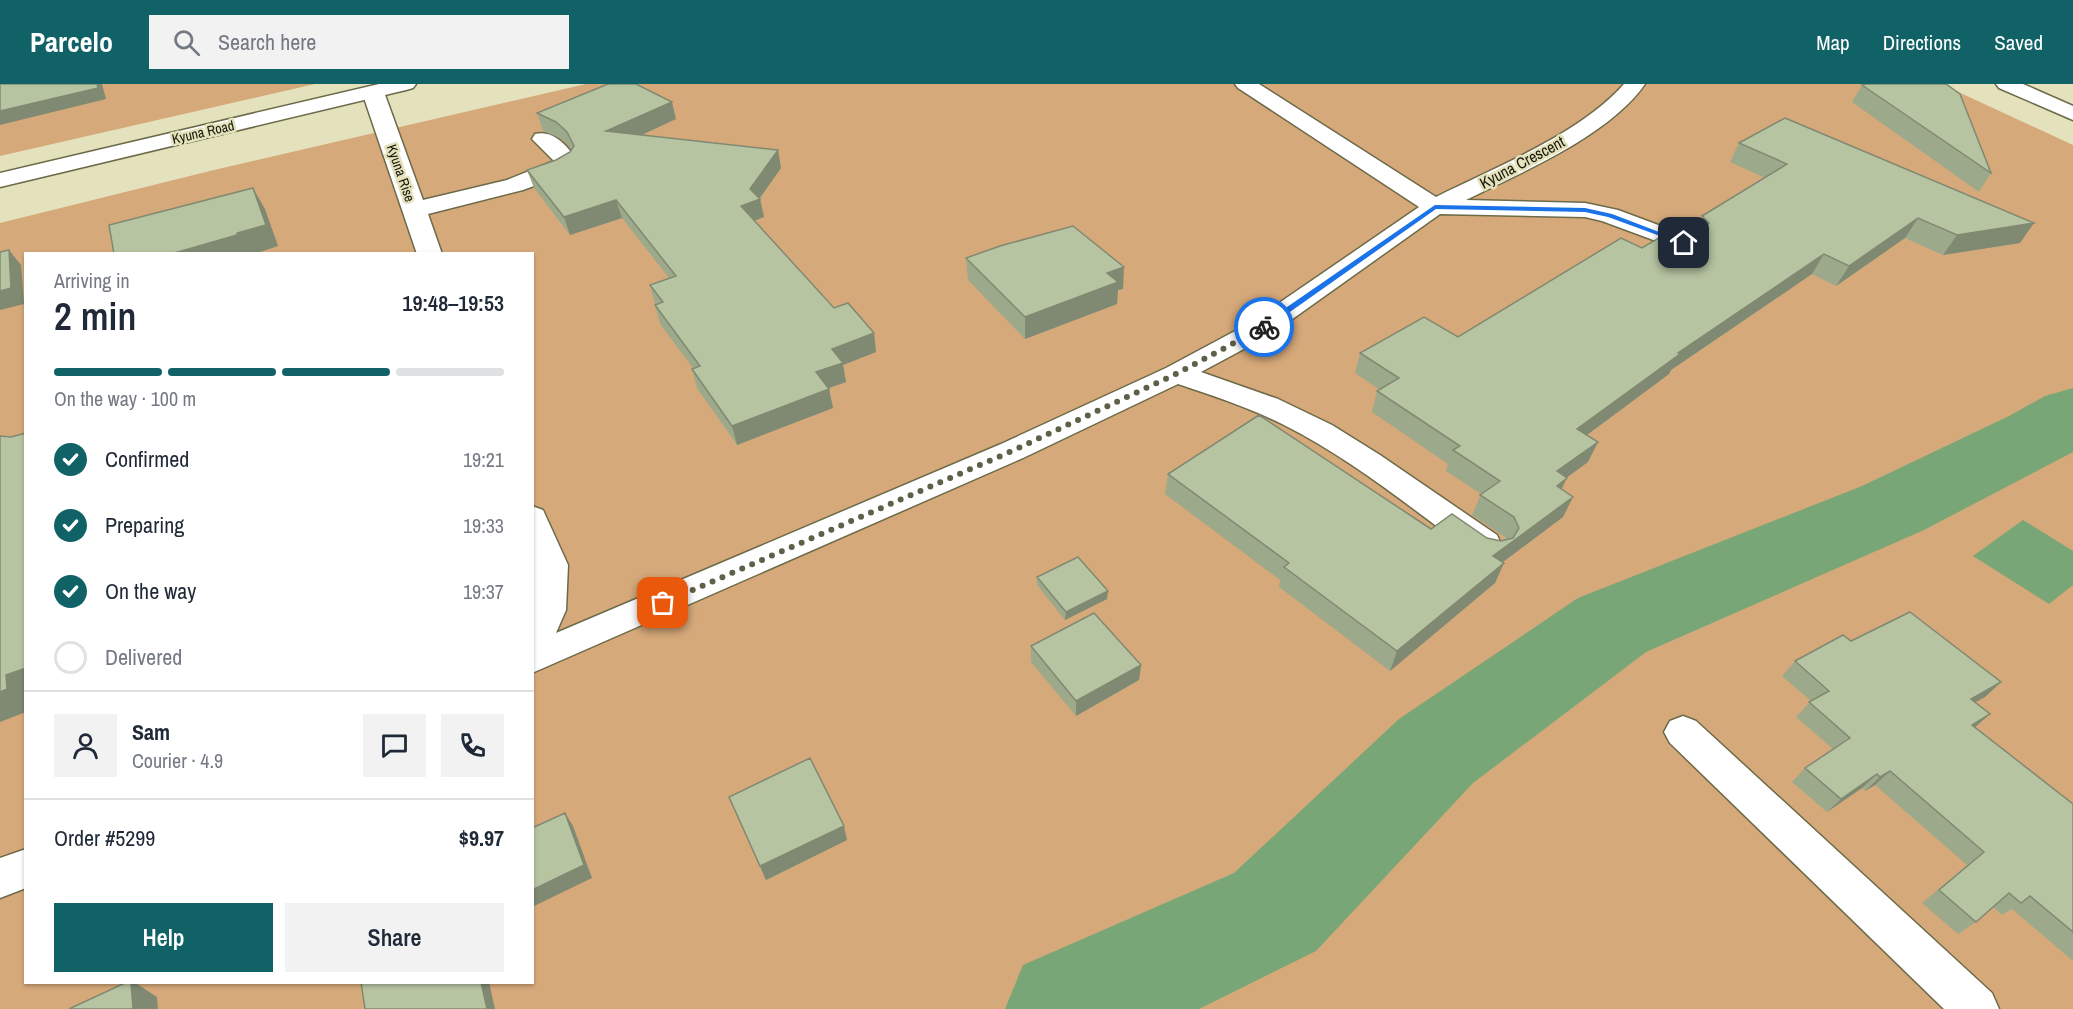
<!DOCTYPE html>
<html lang="en">
<head>
<meta charset="utf-8">
<style>
  :root { --surface:#fff; --page:#f2f2f3; --text:#1f2937; --muted:#747a83; --line:#e0e1e3; --accent:#116266 }
  body { margin:0; font-family:"Archivo Narrow",sans-serif; background:var(--page); color:var(--text); height:100vh; display:flex; flex-direction:column; font-size:22px; white-space:nowrap }
  * { box-sizing:border-box; margin:0 }
  p { font-size:20px; color:var(--muted) }
  .icon { flex:none; width:33px; height:33px; fill:none; stroke:currentColor; stroke-width:2; stroke-linecap:round; stroke-linejoin:round }
  .map { position:relative; flex:1; overflow:hidden }
  .drawer { position:absolute; left:24px; top:168px; width:510px; height:732px; display:flex; flex-direction:column; background:var(--surface); border-radius:0px; box-shadow:0 2px 4px #0004 }
  .drawer>* { flex:none }
  .pin { position:absolute; display:grid; place-items:center; width:51px; height:51px; color:#fff; margin:-26px; border-radius:12px; box-shadow:0 3px 9px #0006 }
  .courier { position:absolute; display:grid; place-items:center; width:60px; height:60px; margin:-30px; border:4px solid #1a73e8; border-radius:50%; background:#fff; color:#222; box-shadow:0 2px 8px #0007 }
  .head em { font-style:normal; font-weight:600 }
  .head div { display:flex; flex-direction:column-reverse }
  .head { display:flex; align-items:center; justify-content:space-between; height:102px; padding:0 30px }
  h1 { font-size:39px; font-weight:600; line-height:45px }
  .bar { display:grid; grid-template-columns:repeat(4,1fr); gap:9px 6px; align-content:center; height:72px; padding:0 30px }
  .bar i { height:8px; border-radius:4px; background:var(--line) }
  .bar .on { background:var(--accent) }
  .bar p { grid-column:span 4 }
  .line { display:flex; align-items:center; gap:15px; padding:0 30px; border-top:2px solid var(--line) }
  .line div { flex:1 }
  .round { display:grid; place-items:center; flex:none; width:63px; height:63px; border-radius:0px; background:var(--page) }
  ol { padding:0 30px; list-style:none }
  li { display:flex; align-items:center; gap:18px; height:66px }
  li p { margin-inline-start:auto }
  li .icon { padding:6px; border-radius:50%; background:var(--accent); color:#fff; stroke-width:4 }
  li:last-child { color:var(--muted) }
  li i { width:33px; height:33px; border:3px solid var(--line); border-radius:50% }
  .action { display:flex; gap:12px; margin-top:auto; padding:12px 30px }
  .action a { flex:1; height:69px; border-radius:0px; background:var(--accent); color:#fff; font-size:24px; font-weight:600; line-height:69px; text-align:center }
  .action a+a { background:var(--page); color:var(--text) }
  header { display:flex; align-items:center; gap:36px; box-sizing:border-box; height:84px; padding:0 30px; background:var(--accent); color:#fff }
  header strong { font-size:28px }
  nav { display:flex; gap:33px; margin-inline-start:auto; font-size:21px }
  .search { width:420px; height:54px; background:var(--page); display:flex; align-items:center; gap:15px; box-sizing:border-box; padding:0 21px; border-radius:0px; color:var(--muted); font-size:22px }
  .map>svg:first-child { display:block }
</style>
</head>
<body>
<header>
<strong>Parcelo</strong>
<div class="search"><svg class="icon" aria-label="search" viewBox="0 0 24 24"><circle cx="10" cy="10" r="6"/><path d="M15 15l6 6"/></svg>Search here</div>
<nav><a>Map</a><a>Directions</a><a>Saved</a></nav>
</header>
<div class="map">
<svg width="2073" height="925" viewBox="0 0 2073 925">
  <rect width="100%" height="100%" fill="#e4e2bc"/>
  <path fill="#d6a97a" fill-rule="evenodd" d="M 0,0 L 315,0 L 0,72 Z
    M 586,0 L 1941,0 L 2073,61 L 2073,925 L 0,925 L 0,139 L 214,86 ZM 26,170 L 532,170 L 532,898 L 26,898 Z"/>
  <path fill="#78a676" d="M 2023,436 L 2073,467 L 2073,501 L 2049,520 L 1973,472 Z"/>
  <g fill="none" stroke-linecap="round" stroke-linejoin="round">
    <path fill="#78a676" fill-rule="evenodd" d="M 2073,304 L 2073,368 L 1924,446 L 1646,568 L 1473,699 L 1316,867 L 1199,925 L 1005,925 L 1023,881 L 1234,789 L 1399,635 L 1578,514 L 1862,402 L 2009,332 L 2045,312 Z"/>
    <defs>
      <path id="minor" d="M 1235,0 L 1259,0 L 1436,113 C 1496,83 1580,50 1624,0 L 1645,0 C 1609,52 1522,88 1466,116 L 1585,119 L 1618,126 L 1693,154 L 1697,159 L 1693,164 L 1684,167 L 1675,164 L 1602,137 L 1585,133 L 1440,130 L 1270,251 L 1201,288 L 1278,315 L 1332,341 L 1380,371 L 1497,451 L 1501,460 L 1497,469 L 1485,472 L 1473,469 C 1412,425 1352,375 1284,341 C 1250,324 1214,312 1178,300 L 1023,374 L 532,589 L 532,422 L 543,426 L 568,481 L 566,526 L 556,549 L 1001,360 L 1166,284 L 1250,239 L 1419,123 L 1238,4 Z
        M 373,2 L 380,4 L 384,8 L 423,116 L 507,96 L 554,77 L 532,55 L 535,50 C 554,45 570,64 578,79 L 575,84 L 561,92 L 523,106 L 428,130 L 442,170 L 417,170 L 362,8 L 366,4 Z
        M 1683,632 L 1696,637 L 1992,909 L 1999,925 L 1944,925 L 1670,659 L 1664,648 L 1670,637 Z
        M 26,765 L 26,804 L 0,814 L 0,774 Z"/>
      <path id="major" d="M 379,0 L 416,0 L 413,4 L 406,6 L 0,103 L 0,89 Z
        M 1996,0 L 2023,0 L 2073,22 L 2073,36 L 1999,4 Z"/>
    </defs>
    <use href="#minor" stroke="#6c6a49" stroke-width="3"/>
    <use href="#major" stroke="#6c6a49" stroke-width="3"/>
    <use href="#minor" fill="#fff" fill-rule="evenodd"/>
    <use href="#major" fill="#fff" fill-rule="evenodd"/>
  </g>
  <path fill="#9da98b" d="M 1862,1 L 1991,89 L 1979,108 L 1852,18 Z
    M 537,29 L 676,35 L 642,51 L 778,66 L 781,84 L 760,114 L 764,133 L 754,137 L 834,224 L 876,268 L 843,281 L 846,298 L 829,304 L 833,324 L 737,361 L 697,304 L 692,285 L 693,284 L 660,240 L 650,201 L 669,194 L 622,134 L 570,151 L 534,104 L 527,86 L 556,76 L 570,68 L 572,66 L 562,55 L 543,47 Z
    M 1739,59 L 2020,159 L 1943,171 L 1905,154 L 1836,202 L 1812,190 L 1671,286 L 1669,290 L 1587,351 L 1588,378 L 1566,393 L 1562,405 L 1563,433 L 1503,478 L 1504,479 L 1495,499 L 1390,587 L 1279,503 L 1280,496 L 1165,410 L 1168,390 L 1431,445 L 1501,457 L 1506,456 L 1505,453 L 1472,431 L 1481,410 L 1446,387 L 1448,380 L 1372,328 L 1377,307 L 1380,306 L 1355,289 L 1360,269 L 1458,253 L 1642,164 L 1694,149 L 1702,132 L 1765,94 L 1730,78 Z
    M 966,174 L 1123,205 L 1118,206 L 1117,220 L 1025,255 L 968,196 Z
    M 1037,493 L 1107,515 L 1065,536 L 1037,501 Z
    M 1851,557 L 2001,598 L 1985,613 L 1975,618 L 1990,630 L 1975,643 L 2073,720 L 2073,877 L 2012,825 L 2002,831 L 1993,823 L 1976,838 L 1958,850 L 1922,819 L 1967,781 L 1875,701 L 1865,707 L 1862,704 L 1827,728 L 1792,698 L 1805,684 L 1833,665 L 1796,633 L 1811,617 L 1782,592 L 1795,577 Z
    M 1031,562 L 1141,581 L 1139,596 L 1076,632 L 1031,578 Z
    M 729,713 L 847,756 L 766,796 Z"/>
  <path fill="#808971" d="M 97,0 L 102,0 L 106,15 L 0,41 L 0,27 Z
    M 672,18 L 676,35 L 611,65 L 606,47 Z
    M 778,66 L 781,84 L 759,115 L 760,115 L 764,133 L 745,140 L 741,122 L 750,105 Z
    M 253,104 L 265,125 L 278,162 L 254,170 L 171,170 L 237,149 Z
    M 616,116 L 622,134 L 570,151 L 564,133 Z
    M 1918,134 L 1905,154 L 1836,202 L 1849,182 Z
    M 2034,139 L 2020,159 L 1943,171 L 1957,151 Z
    M 9,166 L 21,181 L 24,220 L 0,226 L 0,207 Z
    M 1824,170 L 1812,190 L 1671,286 L 1669,290 L 1568,365 L 1577,345 L 1678,269 Z
    M 1124,183 L 1123,205 L 1118,206 L 1117,220 L 1025,255 L 1025,233 L 1107,189 Z
    M 874,249 L 876,268 L 843,281 L 846,298 L 820,307 L 816,288 L 832,265 Z
    M 829,305 L 833,324 L 737,361 L 732,342 Z
    M 1598,358 L 1588,378 L 1547,408 L 1557,387 Z
    M 1567,394 L 1557,414 L 1557,402 Z
    M 1573,413 L 1563,433 L 1484,492 L 1493,472 Z
    M 1504,479 L 1495,499 L 1390,587 L 1397,567 Z
    M 1108,507 L 1107,515 L 1065,536 L 1066,528 Z
    M 1141,581 L 1139,596 L 1076,632 L 1076,617 Z
    M 26,584 L 26,628 L 0,638 L 0,608 L 6,591 Z
    M 2001,598 L 1985,613 L 1956,629 L 1971,615 Z
    M 1990,630 L 1974,644 L 1972,641 Z
    M 1890,687 L 1875,701 L 1865,707 L 1880,693 Z
    M 1877,690 L 1862,704 L 1827,728 L 1841,715 Z
    M 565,729 L 573,742 L 592,794 L 532,823 L 532,806 Z
    M 844,742 L 847,756 L 766,796 L 760,782 Z
    M 131,898 L 134,898 L 157,913 L 158,925 L 133,925 Z
    M 481,898 L 489,898 L 495,925 L 487,925 Z"/>
  <path fill="#b7c4a2" stroke="#808971" stroke-width="1.5" d="M 0,0 L 97,0 L 98,4 L 0,27 Z
    M 608,0 L 636,0 L 672,18 L 606,47 L 778,66 L 750,105 L 760,115 L 741,122 L 834,224 L 848,219 L 874,249 L 832,265 L 843,279 L 816,288 L 829,305 L 732,342 L 692,285 L 700,282 L 655,221 L 663,218 L 650,201 L 676,192 L 616,116 L 564,133 L 527,86 L 556,76 L 570,68 L 574,62 L 567,48 L 556,38 L 537,29 Z
    M 1867,0 L 1946,0 L 1960,10 L 1991,89 L 1862,1 Z
    M 1785,34 L 2034,139 L 1957,151 L 1918,134 L 1849,182 L 1824,170 L 1678,269 L 1680,270 L 1577,345 L 1598,358 L 1557,387 L 1567,394 L 1557,402 L 1573,413 L 1493,472 L 1504,479 L 1397,567 L 1284,483 L 1289,479 L 1168,390 L 1259,331 L 1431,445 L 1452,430 L 1487,454 L 1501,457 L 1513,454 L 1519,444 L 1514,433 L 1480,411 L 1500,397 L 1453,366 L 1460,362 L 1377,307 L 1399,294 L 1360,269 L 1424,233 L 1458,253 L 1621,154 L 1642,164 L 1676,144 L 1693,149 L 1704,146 L 1709,139 L 1702,132 L 1787,80 L 1739,59 Z
    M 253,104 L 266,141 L 237,149 L 237,151 L 171,170 L 114,170 L 109,141 Z
    M 1073,142 L 1124,183 L 1107,189 L 1118,198 L 1025,233 L 966,174 L 1000,162 Z
    M 9,166 L 11,204 L 0,207 L 0,168 Z
    M 26,349 L 26,584 L 6,591 L 7,605 L 0,608 L 0,352 L 11,353 Z
    M 1078,473 L 1108,507 L 1066,528 L 1037,493 Z
    M 1910,528 L 2001,598 L 1971,615 L 1990,630 L 1972,641 L 2073,720 L 2073,848 L 2030,812 L 2021,819 L 2009,809 L 1976,838 L 1939,806 L 1984,768 L 1890,687 L 1880,693 L 1877,690 L 1841,715 L 1805,684 L 1850,654 L 1809,618 L 1829,607 L 1795,577 L 1843,551 L 1851,557 Z
    M 1094,529 L 1141,581 L 1076,617 L 1031,562 Z
    M 810,674 L 844,742 L 760,782 L 729,713 Z
    M 565,729 L 584,781 L 532,806 L 532,744 Z
    M 127,898 L 131,898 L 133,925 L 69,925 Z
    M 361,898 L 481,898 L 487,925 L 365,925 Z"/>
  <path fill="#1a73e8" d="M 1435,121 L 1585,124 L 1612,130 L 1688,159 L 1682,160 L 1608,133 L 1585,128 L 1436,125 L 1267,244 L 1261,244 L 1261,241 Z"/>
  <g fill="none" stroke-linecap="round" stroke-linejoin="round">
    <path stroke="#605f49" stroke-width="6" stroke-dasharray="0 10.8" d="M 663,519 L 1012,367 L 1176,290 L 1264,243"/>
  </g>
  <g text-anchor="middle" dominant-baseline="central" stroke-width="5" stroke-linejoin="round" paint-order="stroke">
    <g font-size="14" fill="#19180b" stroke="#e4e2bc">
      <text transform="translate(203 48) rotate(-13)">Kyuna Road</text>
      <text transform="translate(401 89) rotate(71)">Kyuna Rise</text>
    </g>
    <g font-size="16" fill="#19180b" stroke="#e4e2bc">
      <text transform="translate(1522 78) rotate(-28)">Kyuna Crescent</text>
    </g>
  </g>
</svg>
<div class="pin" style="left:663px;top:519px;background:#ea580c"><svg class="icon" aria-label="bag" viewBox="0 0 24 24"><path d="M5 8h14l-1 12H6zM9 8a3 3 0 0 1 6 0"/></svg></div>
<div class="pin" style="left:1684px;top:159px;background:#1f2937"><svg class="icon" aria-label="home" viewBox="0 0 24 24"><path d="M3 11l9-7 9 7M6 9v11h12V9"/></svg></div>
<div class="courier" style="left:1264px;top:243px"><svg class="icon" aria-label="bike" viewBox="0 0 24 24"><circle cx="6" cy="16" r="4"/><circle cx="18" cy="16" r="4"/><path d="M6 16l4-8h5l3 8M10 8l3 8H6M13 5h3"/></svg></div>
<section class="drawer">
<div class="head"><div><h1>2 min</h1><p>Arriving in</p></div><em>19:48–19:53</em></div>
<div class="bar"><i class="on"></i><i class="on"></i><i class="on"></i><i></i><p>On the way · 100 m</p></div>
<ol>
<li><svg class="icon" aria-label="check" viewBox="0 0 24 24"><path d="M5 12l5 5 9-10"/></svg>Confirmed<p>19:21</p></li>
<li><svg class="icon" aria-label="check" viewBox="0 0 24 24"><path d="M5 12l5 5 9-10"/></svg>Preparing<p>19:33</p></li>
<li><svg class="icon" aria-label="check" viewBox="0 0 24 24"><path d="M5 12l5 5 9-10"/></svg>On the way<p>19:37</p></li>
<li><i></i>Delivered</li>
</ol>
<div class="line" style="height:108px"><a class="round"><svg class="icon" aria-label="person" viewBox="0 0 24 24"><circle cx="12" cy="8" r="4"/><path d="M4 21q1-7 8-7t8 7"/></svg></a><div><b>Sam</b><p>Courier · 4.9</p></div><a class="round"><svg class="icon" aria-label="chat" viewBox="0 0 24 24"><path d="M4 5h16v11H9l-5 4z"/></svg></a><a class="round"><svg class="icon" aria-label="phone" viewBox="0 0 24 24"><path d="M5 4h4l2 5-3 2q2 4 5 5l2-3 5 2v4C11 20 4 13 5 4z"/></svg></a></div>
<div class="line" style="height:78px"><div>Order #5299</div><b>$9.97</b></div>
<div class="action"><a>Help</a><a>Share</a></div>
</section>
</div>
</body>
</html>
